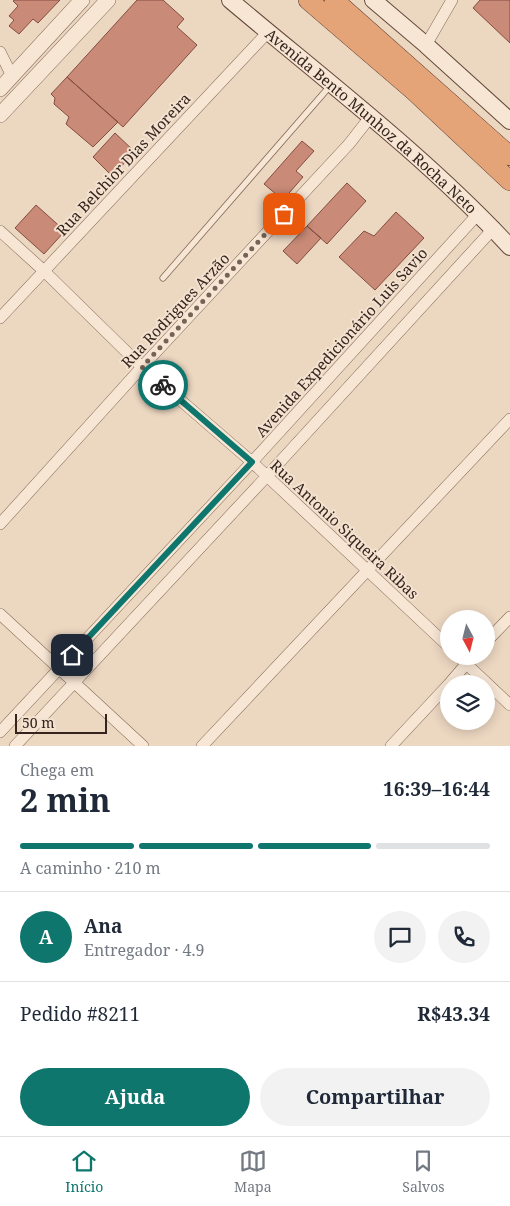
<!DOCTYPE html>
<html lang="pt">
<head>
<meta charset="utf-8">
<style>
  :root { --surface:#fff; --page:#f2f2f3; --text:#1f2937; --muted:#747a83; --line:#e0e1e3; --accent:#0f766e }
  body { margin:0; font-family:"Noto Serif",serif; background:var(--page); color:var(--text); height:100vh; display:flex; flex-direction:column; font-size:19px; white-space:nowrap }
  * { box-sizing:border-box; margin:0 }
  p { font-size:16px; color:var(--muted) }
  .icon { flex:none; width:28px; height:28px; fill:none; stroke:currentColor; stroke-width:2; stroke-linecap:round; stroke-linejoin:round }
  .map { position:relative; height:746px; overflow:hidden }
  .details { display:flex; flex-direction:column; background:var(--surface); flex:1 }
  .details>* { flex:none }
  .needle { width:32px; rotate:173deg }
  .controls { position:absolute; left:440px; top:610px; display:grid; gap:10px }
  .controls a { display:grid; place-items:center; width:55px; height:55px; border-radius:50%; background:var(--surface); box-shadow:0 2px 12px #0003; font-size:25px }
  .scale { position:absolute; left:15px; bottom:12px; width:92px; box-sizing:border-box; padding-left:5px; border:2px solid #35241d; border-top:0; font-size:14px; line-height:18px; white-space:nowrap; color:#35241d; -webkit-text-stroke:4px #f4e2d0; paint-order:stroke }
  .pin { position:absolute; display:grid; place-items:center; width:42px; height:42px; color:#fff; margin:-21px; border-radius:10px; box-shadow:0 2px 8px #0006 }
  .courier { position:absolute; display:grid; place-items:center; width:50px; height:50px; margin:-25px; border:4px solid #0f766e; border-radius:50%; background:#fff; color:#222; box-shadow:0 1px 6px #0007 }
  .headline em { font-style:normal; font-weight:700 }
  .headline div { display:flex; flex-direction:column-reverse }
  .headline { display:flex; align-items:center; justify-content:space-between; height:85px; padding:0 20px }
  h1 { font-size:32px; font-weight:700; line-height:38px }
  .bar { display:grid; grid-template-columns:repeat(4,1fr); gap:8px 5px; align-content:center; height:60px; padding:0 20px }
  .bar i { height:6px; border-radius:4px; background:var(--line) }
  .bar .on { background:var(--accent) }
  .bar p { grid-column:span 4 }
  .line { display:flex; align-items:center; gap:12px; padding:0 20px; border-top:1px solid var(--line) }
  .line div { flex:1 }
  .round { display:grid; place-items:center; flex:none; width:52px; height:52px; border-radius:26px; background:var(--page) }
  .primary-button { display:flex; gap:10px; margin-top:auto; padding:10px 20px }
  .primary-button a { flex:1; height:58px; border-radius:30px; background:var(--accent); color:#fff; font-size:20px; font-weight:700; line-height:58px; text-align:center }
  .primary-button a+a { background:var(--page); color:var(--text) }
  .dock { display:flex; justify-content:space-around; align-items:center; height:70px; border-top:1px solid var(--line); background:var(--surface); font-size:14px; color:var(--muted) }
  .dock a { display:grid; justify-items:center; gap:2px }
  .dock .on { color:var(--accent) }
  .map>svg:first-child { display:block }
</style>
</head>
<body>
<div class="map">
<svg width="510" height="746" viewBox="0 0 510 746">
  <rect width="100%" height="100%" fill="#ecd7c1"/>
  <path fill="#c98a78" stroke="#834d40" d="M 15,0 L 60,0 L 38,23 L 33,19 L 19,34 L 9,26 L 14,20 L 9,16 L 18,6 L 13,1 Z
    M 137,0 L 163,0 L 184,19 L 177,27 L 197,45 L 123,127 L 67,77 Z
    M 480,0 L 510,0 L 510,43 L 473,8 Z
    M 67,77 L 118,122 L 93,147 L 66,124 L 69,117 L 54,104 L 55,98 L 51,94 Z
    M 115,133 L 135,152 L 112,176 L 93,157 Z
    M 302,141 L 314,151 L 296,171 L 303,177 L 283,200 L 264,184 Z
    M 347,183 L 366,201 L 327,244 L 307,226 Z
    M 36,205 L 65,231 L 44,254 L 15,228 Z
    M 396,212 L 424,238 L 375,290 L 339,257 L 364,231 L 374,236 Z
    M 307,226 L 321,238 L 297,264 L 283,251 Z"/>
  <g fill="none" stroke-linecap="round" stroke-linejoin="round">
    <defs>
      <path id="service" d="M 163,278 L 330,86"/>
      <path id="minor" d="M 426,45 L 452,0
        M 0,52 L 12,76
        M 0,231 L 44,271 L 142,367 L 252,462 L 449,647
        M 0,318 L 268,32
        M 0,524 L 142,367 L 349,144 L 371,116
        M 0,614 L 143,746
        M 486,642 L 510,617
        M 458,656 L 510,705
        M 449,684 L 473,656
        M 0,732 L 252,462 L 478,214
        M 15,746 L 267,476 L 493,229
        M 202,746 L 510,419
        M 391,746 L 449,684"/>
      <path id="tertiary" d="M 0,89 L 82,0
        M 0,115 L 108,0"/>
      <g id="secondary">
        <path id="s1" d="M 230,0 C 325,80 425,156 510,247"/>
        <path d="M 373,0 L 426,45 L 510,121"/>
      </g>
      <path id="trunk" d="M 308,0 L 414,91 L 510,181
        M 334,0 L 510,156"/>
    </defs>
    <use href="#service" stroke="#846859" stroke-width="7"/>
    <use href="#minor" stroke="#846859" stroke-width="12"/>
    <use href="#tertiary" stroke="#846859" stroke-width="16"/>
    <use href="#secondary" stroke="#66493d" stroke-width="18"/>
    <use href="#trunk" stroke="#52372e" stroke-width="20"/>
    <use href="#service" stroke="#f7e6d4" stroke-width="5.5"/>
    <use href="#minor" stroke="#f7e6d4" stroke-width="11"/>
    <use href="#tertiary" stroke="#f7e6d4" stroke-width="15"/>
    <use href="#secondary" stroke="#f7e6d4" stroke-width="16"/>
    <use href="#trunk" stroke="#e4a477" stroke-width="19"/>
  </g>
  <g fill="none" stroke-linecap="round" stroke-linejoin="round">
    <path stroke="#756356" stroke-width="5" stroke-dasharray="0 9" d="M 163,385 L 142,367 L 284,214"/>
    <path stroke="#0f766e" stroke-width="6" d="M 72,655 L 252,462 L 163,385"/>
  </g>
  <g text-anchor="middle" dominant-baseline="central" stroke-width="4" stroke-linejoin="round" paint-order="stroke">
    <g font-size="15" fill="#35241d" stroke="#f4e2d0">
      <text stroke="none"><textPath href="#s1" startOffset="186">Avenida Bento Munhoz da Rocha Neto</textPath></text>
      <text transform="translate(123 164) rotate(-47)">Rua Belchior Dias Moreira</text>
      <text transform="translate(175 310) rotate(-47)">Rua Rodrigues Arzão</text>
      <text transform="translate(341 342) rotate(-48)">Avenida Expedicionário Luis Savio</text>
      <text transform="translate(345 529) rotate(43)">Rua Antonio Siqueira Ribas</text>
    </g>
  </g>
</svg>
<div class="controls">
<a><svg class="needle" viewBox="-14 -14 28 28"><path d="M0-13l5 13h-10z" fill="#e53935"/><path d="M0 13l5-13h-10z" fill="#747a83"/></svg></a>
<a><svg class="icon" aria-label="layers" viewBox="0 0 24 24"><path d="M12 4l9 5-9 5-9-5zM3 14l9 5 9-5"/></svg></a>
</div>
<div class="scale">50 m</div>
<div class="pin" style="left:284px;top:214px;background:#ea580c"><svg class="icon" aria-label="bag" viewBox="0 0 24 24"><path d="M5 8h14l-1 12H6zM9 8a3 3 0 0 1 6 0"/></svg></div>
<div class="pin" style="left:72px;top:655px;background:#1f2937"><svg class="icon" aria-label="home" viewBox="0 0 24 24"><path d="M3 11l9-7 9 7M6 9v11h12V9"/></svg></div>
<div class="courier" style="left:163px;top:385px"><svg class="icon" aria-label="bike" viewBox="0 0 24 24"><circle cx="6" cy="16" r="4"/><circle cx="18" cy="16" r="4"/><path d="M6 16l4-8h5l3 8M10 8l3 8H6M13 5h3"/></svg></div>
</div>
<section class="details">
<div class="headline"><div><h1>2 min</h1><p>Chega em</p></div><em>16:39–16:44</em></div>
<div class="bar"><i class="on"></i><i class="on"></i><i class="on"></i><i></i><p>A caminho · 210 m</p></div>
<div class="line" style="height:90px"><b class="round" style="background:var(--accent);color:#fff">A</b><div><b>Ana</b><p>Entregador · 4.9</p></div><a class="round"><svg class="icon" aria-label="chat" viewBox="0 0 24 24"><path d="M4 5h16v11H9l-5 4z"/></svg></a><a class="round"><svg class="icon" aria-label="phone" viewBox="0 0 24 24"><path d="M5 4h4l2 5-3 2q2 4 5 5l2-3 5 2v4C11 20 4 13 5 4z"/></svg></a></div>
<div class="line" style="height:65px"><div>Pedido #8211</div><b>R$43.34</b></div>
<div class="primary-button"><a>Ajuda</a><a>Compartilhar</a></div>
</section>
<nav class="dock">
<a class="on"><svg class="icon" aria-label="home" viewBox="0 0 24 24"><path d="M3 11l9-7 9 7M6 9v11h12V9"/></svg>Início</a>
<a><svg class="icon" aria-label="map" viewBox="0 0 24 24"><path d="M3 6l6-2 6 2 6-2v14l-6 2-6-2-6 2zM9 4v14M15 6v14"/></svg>Mapa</a>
<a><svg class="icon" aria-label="saved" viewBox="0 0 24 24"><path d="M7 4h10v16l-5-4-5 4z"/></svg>Salvos</a>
</nav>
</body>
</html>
